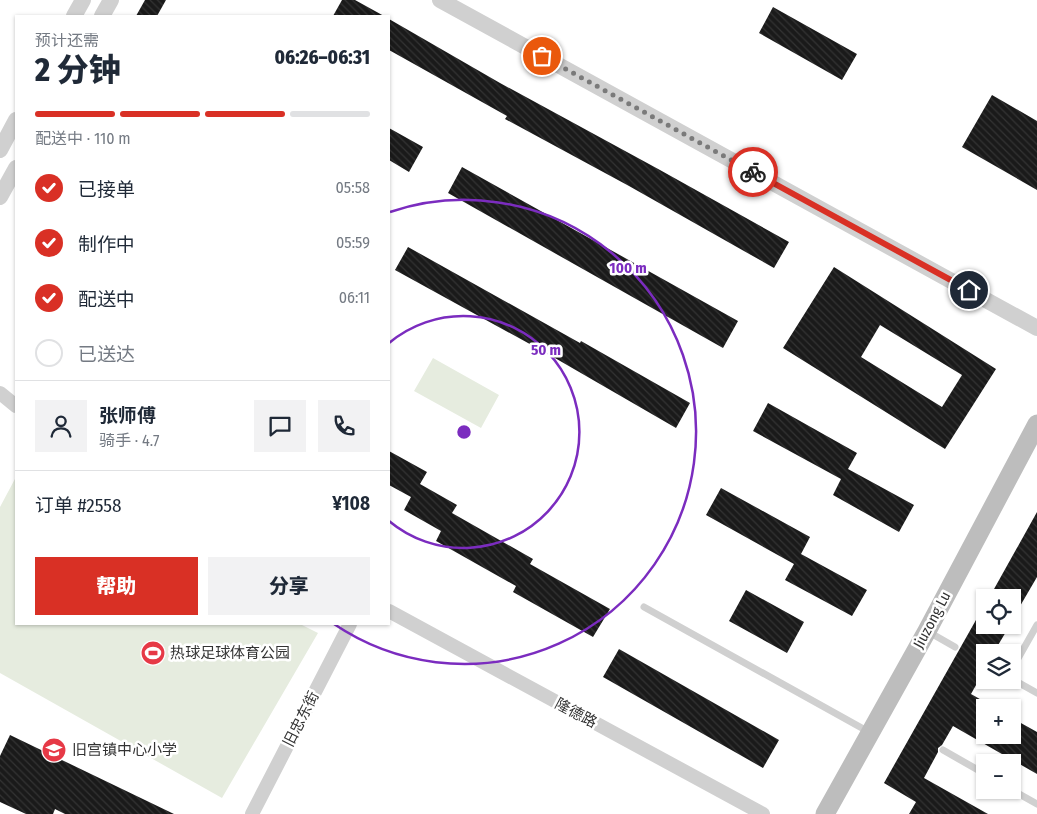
<!DOCTYPE html>
<html lang="zh">
<head>
<meta charset="utf-8">
<style>
  :root { --surface:#fff; --page:#f2f2f3; --text:#1f2937; --muted:#747a83; --line:#e0e1e3; --accent:#d93025 }
  body { margin:0; font-family:"Fira Sans Condensed","Noto Sans SC",sans-serif; background:var(--page); color:var(--text); height:100vh; display:flex; flex-direction:column; font-size:19px; white-space:nowrap }
  * { box-sizing:border-box; margin:0 }
  p { font-size:16px; color:var(--muted) }
  .icon { flex:none; width:28px; height:28px; fill:none; stroke:currentColor; stroke-width:2; stroke-linecap:round; stroke-linejoin:round }
  .map { position:relative; flex:1; overflow:hidden }
  .sheet { position:absolute; left:15px; top:15px; width:375px; height:610px; display:flex; flex-direction:column; background:var(--surface); border-radius:0px; box-shadow:0 1px 4px #0004 }
  .sheet>* { flex:none }
  .buttons { position:absolute; left:976px; top:589px; display:grid; gap:10px }
  .buttons a { display:grid; place-items:center; width:45px; height:45px; border-radius:0px; background:var(--surface); box-shadow:0 1px 4px #0004; font-size:25px }
  .pin { position:absolute; display:grid; place-items:center; width:42px; height:42px; color:#fff; margin:-21px; border:2px solid #fff; border-radius:50%; box-shadow:0 1px 5px #0007 }
  .courier { position:absolute; display:grid; place-items:center; width:50px; height:50px; margin:-25px; border:4px solid #d93025; border-radius:50%; background:#fff; color:#222; box-shadow:0 1px 6px #0007 }
  .summary em { font-style:normal; font-weight:800 }
  .summary div { display:flex; flex-direction:column-reverse }
  .summary { display:flex; align-items:center; justify-content:space-between; height:85px; padding:0 20px }
  h1 { font-size:32px; font-weight:800; line-height:38px }
  .bar { display:grid; grid-template-columns:repeat(4,1fr); gap:8px 5px; align-content:center; height:60px; padding:0 20px }
  .bar i { height:6px; border-radius:4px; background:var(--line) }
  .bar .selected { background:var(--accent) }
  .bar p { grid-column:span 4 }
  .line { display:flex; align-items:center; gap:12px; padding:0 20px; border-top:1px solid var(--line) }
  .line div { flex:1 }
  .round { display:grid; place-items:center; flex:none; width:52px; height:52px; border-radius:0px; background:var(--page) }
  ol { padding:0 20px; list-style:none }
  li { display:flex; align-items:center; gap:15px; height:55px }
  li p { margin-inline-start:auto }
  li .icon { padding:5px; border-radius:50%; background:var(--accent); color:#fff; stroke-width:4 }
  li:last-child { color:var(--muted) }
  li i { width:28px; height:28px; border:2px solid var(--line); border-radius:50% }
  .primary-button { display:flex; gap:10px; margin-top:auto; padding:10px 20px }
  .primary-button a { flex:1; height:58px; border-radius:0px; background:var(--accent); color:#fff; font-size:20px; font-weight:800; line-height:58px; text-align:center }
  .primary-button a+a { background:var(--page); color:var(--text) }
  .map>svg:first-child { display:block }
</style>
</head>
<body>
<div class="map">
<svg width="1037" height="814" viewBox="0 0 1037 814">
  <defs>
    <pattern id="building-back-hatch" width="6" height="6" patternUnits="userSpaceOnUse" patternTransform="scale(1.25)"><rect width="6" height="6" fill="#1a1a1a"/><path d="M-1 5l2 2M0 0l6 6M5-1l2 2" fill="none" stroke="#333"/></pattern>
  </defs>
  <rect width="100%" height="100%" fill="#fff"/>
  <path fill="#e6ecdf" d="M 433,358 L 499,395 L 481,428 L 414,391 Z
    M 16,477 L 16,624 L 300,624 L 318,633 L 222,798 L 0,673 L 0,507 Z"/>
  <path fill="url(#building-back-hatch)" fill-rule="evenodd" d="M 145,0 L 166,0 L 157,16 L 136,16 Z
    M 342,0 L 355,0 L 384,16 L 333,16 Z
    M 773,7 L 857,54 L 842,80 L 759,33 Z
    M 389,19 L 500,83 L 660,170 L 789,242 L 774,268 L 629,186 L 505,119 L 507,116 L 389,50 Z
    M 992,95 L 1037,121 L 1037,190 L 962,147 Z
    M 389,128 L 423,147 L 409,172 L 389,160 Z
    M 462,167 L 738,321 L 723,348 L 448,193 Z
    M 408,247 L 580,343 L 581,341 L 690,403 L 676,428 L 548,354 L 395,270 Z
    M 834,267 L 996,369 L 945,449 L 783,348 ZM 880,325 L 962,375 L 942,407 L 861,357 Z
    M 768,403 L 857,453 L 848,469 L 914,505 L 899,532 L 833,495 L 841,479 L 753,431 Z
    M 389,451 L 427,472 L 420,484 L 457,505 L 452,513 L 533,559 L 530,564 L 610,609 L 593,637 L 513,592 L 516,586 L 436,541 L 441,531 L 404,510 L 411,497 L 389,485 Z
    M 721,488 L 810,537 L 801,554 L 867,590 L 852,616 L 785,580 L 794,564 L 706,515 Z
    M 1037,512 L 1037,577 L 1012,620 L 1012,598 L 989,598 Z
    M 746,590 L 804,622 L 787,653 L 729,621 Z
    M 985,604 L 985,625 L 1010,625 L 994,652 L 985,652 L 985,669 L 971,694 L 985,702 L 985,735 L 1012,735 L 1012,718 L 1037,732 L 1037,774 L 953,726 L 942,745 L 938,748 L 938,752 L 924,778 L 988,814 L 909,814 L 916,802 L 884,783 Z
    M 619,649 L 779,740 L 763,768 L 603,677 Z
    M 10,735 L 174,814 L 65,814 L 55,809 L 53,814 L 26,814 L 0,802 L 0,756 Z"/>
  <g fill="none" stroke-linecap="round" stroke-linejoin="round">
    <path stroke="#d0d0d0" stroke-width="7" d="M 644,607 L 869,732
      M 927,631 L 955,647
      M 1012,669 L 1037,625
      M 1012,679 L 1037,693
      M 943,750 L 985,774
      M 1012,790 L 1037,804"/>
    <path stroke="#d0d0d0" stroke-width="14" d="M 0,393 L 16,406
      M 389,611 L 763,814
      M 252,814 L 350,624"/>
    <path stroke="#d0d0d0" stroke-width="16" d="M 440,0 L 1037,328
      M 74,16 L 83,0
      M 102,16 L 111,0
      M 0,150 L 16,120
      M 0,197 L 16,168"/>
    <path stroke="#bdbdbd" stroke-width="19" d="M 825,814 L 927,631 L 1037,424"/>
  </g>
  <g fill="none" stroke-linecap="round" stroke-linejoin="round">
    <path stroke="#7a7a7a" stroke-width="5" stroke-dasharray="0 9" d="M 542,56 L 753,172"/>
    <path stroke="#d93025" stroke-width="6" d="M 753,172 L 969,290"/>
  </g>
  <g fill="none" stroke="#7b2cbf" stroke-width="2.5">
    <path d="M389 343A116 116 0 1 1 389 521"/>
    <path d="M390 212A232 232 0 1 1 334 624"/>
  </g>
  <defs>
    <symbol id="stadium-disc" viewBox="-11 -11 22 22"><circle r="9.5" fill="#e63946" stroke="#fff"/><path d="M0-5a6.5 5 0 1 0 0 10a6.5 5 0 1 0 0-10ZM-3.5-1.8h7v3.6h-7Z" fill="#fff"/></symbol>
    <symbol id="school-disc" viewBox="-11 -11 22 22"><circle r="9.5" fill="#e63946" stroke="#fff"/><path d="M0-5L7-2L0 1L-7-2ZM-4 1L0 2.5L4 1V4Q0 6-4 4Z" fill="#fff"/></symbol>
  </defs>
  <g fill-rule="evenodd">
    <use href="#stadium-disc" x="139" y="639" width="28" height="28"/>
    <use href="#school-disc" x="40" y="736" width="28" height="28"/>
  </g>
  <g text-anchor="middle" dominant-baseline="central" stroke-width="5" stroke-linejoin="round" paint-order="stroke">
    <g font-size="15" fill="#333" stroke="#fff">
      <text transform="translate(932 620) rotate(-62)">Jiuzong Lu</text>
      <text transform="translate(576 713) rotate(28)">隆德路</text>
      <text transform="translate(301 719) rotate(-63)">旧忠东街</text>
    </g>
    <g font-size="15" fill="#333" stroke="#fff" text-anchor="start">
      <text x="170" y="653">热球足球体育公园</text>
      <text x="72" y="750">旧宫镇中心小学</text>
    </g>
  </g>
  <circle cx="464" cy="432" r="8" fill="#7b2cbf" stroke="#fff" stroke-width="2.5"/>
  <g font-size="15" text-anchor="middle" font-weight="bold" fill="#7b2cbf" stroke="#fff" stroke-width="5" stroke-linejoin="round" paint-order="stroke">
    <text x="628" y="273">100 m</text>
    <text x="546" y="355">50 m</text>
  </g>
</svg>
<div class="buttons">
<a><svg class="icon" aria-label="locate" viewBox="0 0 24 24"><circle cx="12" cy="12" r="6"/><path d="M12 2v4M12 18v4M2 12h4M18 12h4"/></svg></a>
<a><svg class="icon" aria-label="layers" viewBox="0 0 24 24"><path d="M12 4l9 5-9 5-9-5zM3 14l9 5 9-5"/></svg></a>
<a>+</a>
<a>−</a>
</div>
<div class="pin" style="left:542px;top:56px;background:#ea580c"><svg class="icon" aria-label="bag" viewBox="0 0 24 24"><path d="M5 8h14l-1 12H6zM9 8a3 3 0 0 1 6 0"/></svg></div>
<div class="pin" style="left:969px;top:290px;background:#1f2937"><svg class="icon" aria-label="home" viewBox="0 0 24 24"><path d="M3 11l9-7 9 7M6 9v11h12V9"/></svg></div>
<div class="courier" style="left:753px;top:172px"><svg class="icon" aria-label="bike" viewBox="0 0 24 24"><circle cx="6" cy="16" r="4"/><circle cx="18" cy="16" r="4"/><path d="M6 16l4-8h5l3 8M10 8l3 8H6M13 5h3"/></svg></div>
<section class="sheet">
<div class="summary"><div><h1>2 分钟</h1><p>预计还需</p></div><em>06:26–06:31</em></div>
<div class="bar"><i class="selected"></i><i class="selected"></i><i class="selected"></i><i></i><p>配送中 · 110 m</p></div>
<ol>
<li><svg class="icon" aria-label="check" viewBox="0 0 24 24"><path d="M5 12l5 5 9-10"/></svg>已接单<p>05:58</p></li>
<li><svg class="icon" aria-label="check" viewBox="0 0 24 24"><path d="M5 12l5 5 9-10"/></svg>制作中<p>05:59</p></li>
<li><svg class="icon" aria-label="check" viewBox="0 0 24 24"><path d="M5 12l5 5 9-10"/></svg>配送中<p>06:11</p></li>
<li><i></i>已送达</li>
</ol>
<div class="line" style="height:90px"><a class="round"><svg class="icon" aria-label="person" viewBox="0 0 24 24"><circle cx="12" cy="8" r="4"/><path d="M4 21q1-7 8-7t8 7"/></svg></a><div><b>张师傅</b><p>骑手 · 4.7</p></div><a class="round"><svg class="icon" aria-label="chat" viewBox="0 0 24 24"><path d="M4 5h16v11H9l-5 4z"/></svg></a><a class="round"><svg class="icon" aria-label="phone" viewBox="0 0 24 24"><path d="M5 4h4l2 5-3 2q2 4 5 5l2-3 5 2v4C11 20 4 13 5 4z"/></svg></a></div>
<div class="line" style="height:65px"><div>订单 #2558</div><b>¥108</b></div>
<div class="primary-button"><a>帮助</a><a>分享</a></div>
</section>
</div>
</body>
</html>
